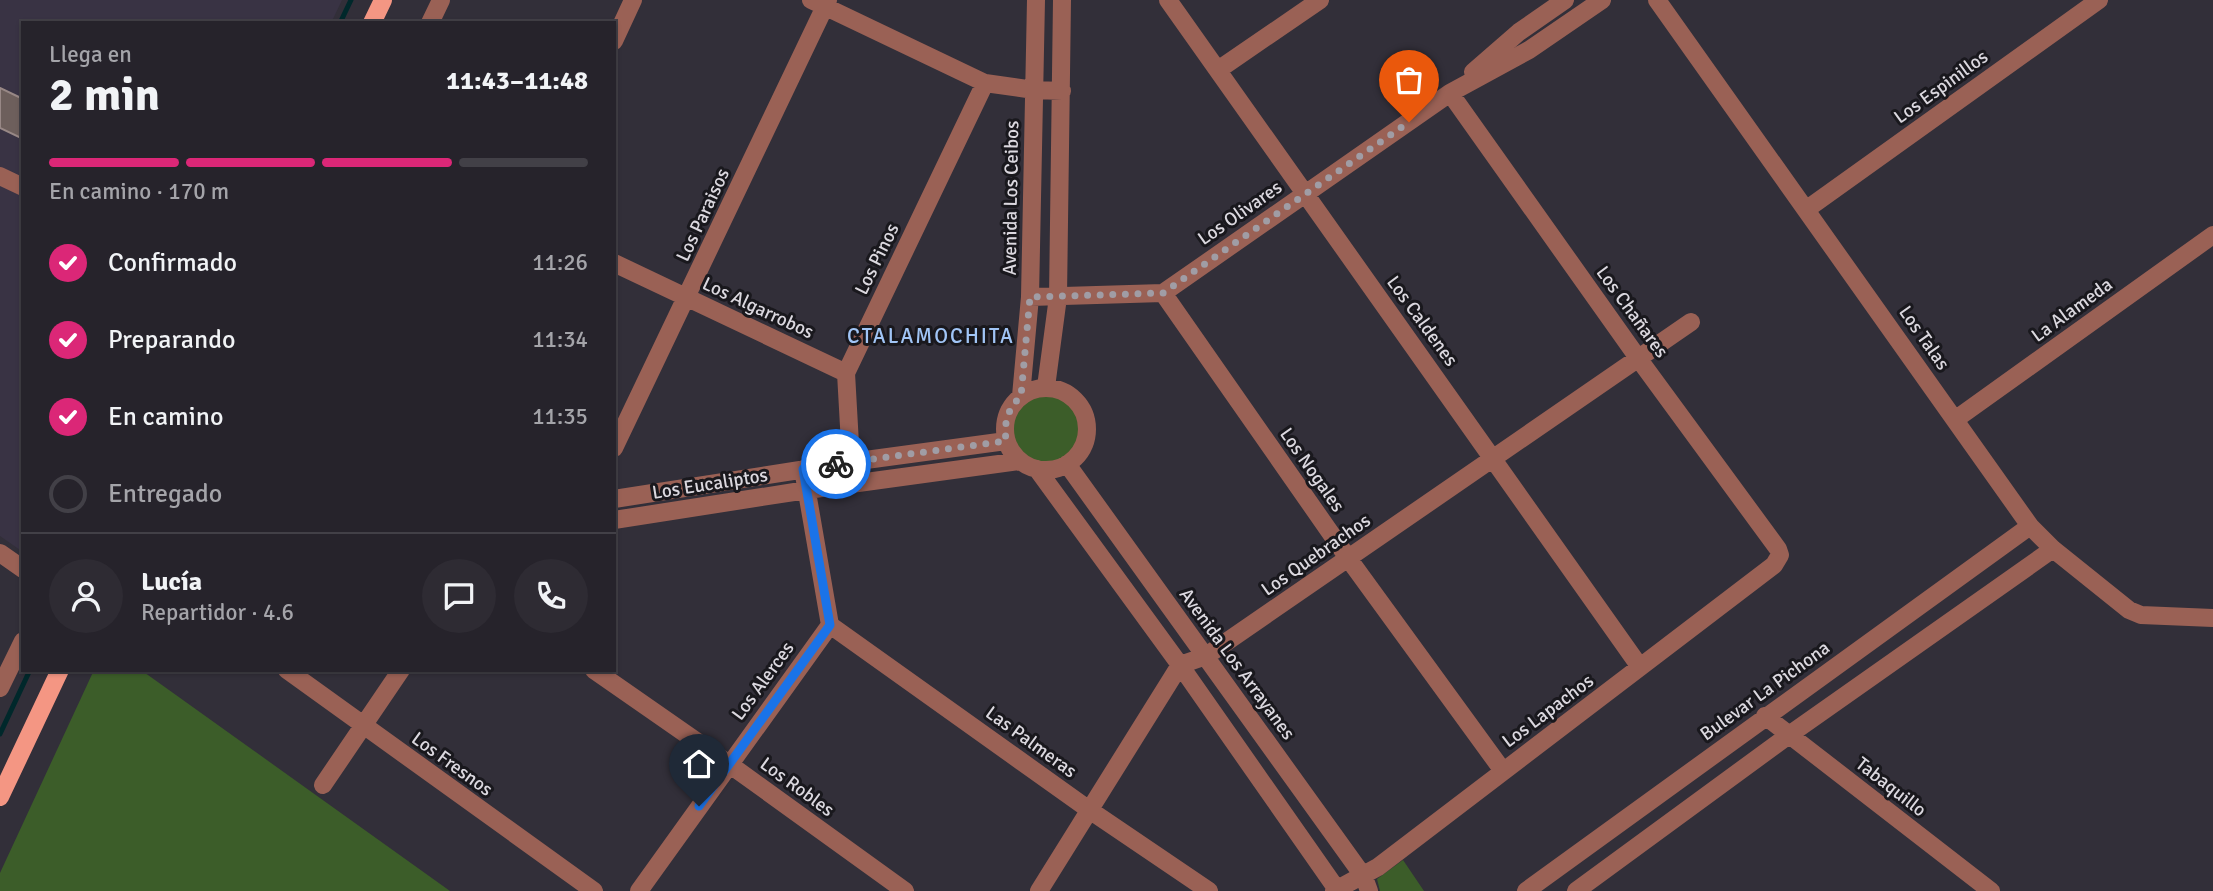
<!DOCTYPE html>
<html lang="es">
<head>
<meta charset="utf-8">
<style>
  :root { --surface:#26232b; --page:#2e2b33; --text:#f1f3f6; --muted:#a4a4a9; --line:#424047; --accent:#db2777 }
  body { margin:0; font-family:Signika,sans-serif; background:var(--page); color:var(--text); height:100vh; display:flex; flex-direction:column; font-size:26px; white-space:nowrap }
  * { box-sizing:border-box; margin:0 }
  p { font-size:23px; color:var(--muted) }
  .icon { flex:none; width:38px; height:38px; fill:none; stroke:currentColor; stroke-width:2; stroke-linecap:round; stroke-linejoin:round }
  .map { position:relative; flex:1; overflow:hidden }
  .drawer { position:absolute; left:21px; top:21px; width:595px; height:651px; display:flex; flex-direction:column; background:var(--surface); border-radius:0px; box-shadow:0 2px 5px #0004,0 0 0 2px var(--line) }
  .drawer>* { flex:none }
  .pin { position:absolute; display:grid; place-items:center; width:60px; height:60px; color:#fff; margin:-72px -30px; border-radius:50% 50% 50% 0; rotate:-45deg; box-shadow:0 0 7px #0007 }
  .pin .icon { rotate:45deg }
  .courier { position:absolute; display:grid; place-items:center; width:70px; height:70px; margin:-35px; border:5px solid #1a73e8; border-radius:50%; background:#fff; color:#222; box-shadow:0 2px 9px #0007 }
  .headline em { font-style:normal; font-weight:700 }
  .headline div { display:flex; flex-direction:column-reverse }
  .headline { display:flex; align-items:center; justify-content:space-between; height:119px; padding:0 28px }
  h1 { font-size:46px; font-weight:700; line-height:52px }
  .bar { display:grid; grid-template-columns:repeat(4,1fr); gap:10px 7px; align-content:center; height:84px; padding:0 28px }
  .bar i { height:9px; border-radius:5px; background:var(--line) }
  .bar .selected { background:var(--accent) }
  .bar p { grid-column:span 4 }
  .line { display:flex; align-items:center; gap:18px; padding:0 28px; border-top:2px solid var(--line) }
  .line div { flex:1 }
  .round { display:grid; place-items:center; flex:none; width:74px; height:74px; border-radius:37px; background:var(--page) }
  ol { padding:0 28px; list-style:none }
  li { display:flex; align-items:center; gap:21px; height:77px }
  li p { margin-inline-start:auto }
  li .icon { padding:7px; border-radius:50%; background:var(--accent); color:#fff; stroke-width:4 }
  li:last-child { color:var(--muted) }
  li i { width:38px; height:38px; border:4px solid var(--line); border-radius:50% }
  .map>svg:first-child { display:block }
</style>
</head>
<body>
<div class="map">
<svg width="2213" height="891" viewBox="0 0 2213 891">
  <rect width="100%" height="100%" fill="#322f39"/>
  <path fill="#393344" d="M 0,0 L 342,0 L 331,23 L 23,23 L 23,552 L 0,536 Z"/>
  <path fill="#3c5d29" d="M1005 429a41 41 0 1 1 82 0a41 41 0 1 1-82 0Z
    M 94,670 L 141,670 L 450,891 L 0,891 L 0,873 Z
    M 1403,860 L 1424,891 L 1380,891 L 1377,879 Z"/>
  <g fill="none" stroke-linecap="round" stroke-linejoin="round">
    <path stroke="#00282b" stroke-width="5" d="M 340,23 L 351,0
      M 0,734 L 30,670"/>
  </g>
  <path fill="#6d5f5c" stroke="#988886" stroke-width="2" d="M 0,88 L 23,99 L 23,139 L 0,128 Z"/>
  <g fill="none" stroke-linecap="round" stroke-linejoin="round">
    <path stroke="#9a6155" stroke-width="18" d="M 811,0 L 985,83 L 1034,90 L 1062,91
      M 1168,0 L 1640,667
      M 1657,0 L 2030,526 L 2053,549 L 2129,610 L 2141,615 L 2213,618
      M 430,23 L 441,0
      M 614,41 L 633,0
      M 1218,70 L 1320,0
      M 1473,72 L 1519,32 L 1565,0
      M 0,176 L 23,187
      M 1807,209 L 2099,0
      M 614,263 L 846,373
      M 1163,293 L 1348,558 L 1503,771
      M 1030,297 L 1163,293 L 1450,93 L 1529,50 L 1602,0
      M 1046,387 L 1058,297 L 1062,0
      M1005 429a41 41 0 1 1 82 0a41 41 0 1 1-82 0Z
      M 1021,396 L 1030,297 L 1036,0
      M 1956,419 L 2213,235
      M 614,448 L 828,0
      M 851,462 L 846,373 L 985,83
      M 1067,464 L 1364,877 L 1369,891
      M 1037,469 L 1180,665 L 1338,891
      M 614,499 L 851,462 L 1006,441
      M 614,520 L 807,490 L 1020,461
      M 0,553 L 23,569
      M 830,625 L 1088,809 L 1209,891
      M 287,670 L 594,891
      M 594,670 L 729,764 L 905,891
      M 0,688 L 23,641
      M 1765,716 L 1991,891
      M 323,785 L 401,670
      M 639,891 L 830,625 L 803,469
      M 1039,891 L 1180,665 L 1206,656 L 1691,322
      M 1334,891 L 1378,867 L 1774,565 L 1780,555 L 1778,549 L 1638,358 L 1450,93
      M 1526,891 L 2030,526
      M 1576,891 L 1789,735 L 2053,549"/>
    <path stroke="#f49683" stroke-width="18" d="M 372,23 L 383,0
      M 0,797 L 60,670"/>
  </g>
  <g fill="none" stroke-linecap="round" stroke-linejoin="round">
    <path stroke="#a09da5" stroke-width="7" stroke-dasharray="0 12.6" d="M 836,464 L 1006,441 C 1004,422 1007,410 1021,396 L 1030,297 L 1163,293 L 1409,122"/>
    <path stroke="#1a73e8" stroke-width="9" d="M 699,806 L 830,625 L 803,469 L 836,464"/>
  </g>
  <g text-anchor="middle" dominant-baseline="central" stroke-width="6" stroke-linejoin="round" paint-order="stroke">
    <g font-size="19" fill="#dbd8df" stroke="#19181d">
      <text transform="translate(1941 87) rotate(-36)">Los Espinillos</text>
      <text transform="translate(1011 198) rotate(-89)">Avenida Los Ceibos</text>
      <text transform="translate(1240 213) rotate(-35)">Los Olivares</text>
      <text transform="translate(703 215) rotate(-65)">Los Paraisos</text>
      <text transform="translate(877 259) rotate(-64)">Los Pinos</text>
      <text transform="translate(758 308) rotate(25)">Los Algarrobos</text>
      <text transform="translate(2072 310) rotate(-36)">La Alameda</text>
      <text transform="translate(1632 312) rotate(54)">Los Chañares</text>
      <text transform="translate(1422 321) rotate(54)">Los Caldenes</text>
      <text transform="translate(1924 338) rotate(55)">Los Talas</text>
      <text transform="translate(1312 470) rotate(55)">Los Nogales</text>
      <text transform="translate(710 484) rotate(-9)">Los Eucaliptos</text>
      <text transform="translate(1316 555) rotate(-35)">Los Quebrachos</text>
      <text transform="translate(1237 664) rotate(54)">Avenida Los Arrayanes</text>
      <text transform="translate(763 681) rotate(-54)">Los Alerces</text>
      <text transform="translate(1765 691) rotate(-36)">Bulevar La Pichona</text>
      <text transform="translate(1548 711) rotate(-37)">Los Lapachos</text>
      <text transform="translate(1031 742) rotate(36)">Las Palmeras</text>
      <text transform="translate(452 764) rotate(36)">Los Fresnos</text>
      <text transform="translate(797 787) rotate(36)">Los Robles</text>
      <text transform="translate(1891 787) rotate(38)">Tabaquillo</text>
    </g>
    <g font-size="21" letter-spacing="2" fill="#a1c5f6" stroke="#19181d">
      <text x="931" y="336">CTALAMOCHITA</text>
    </g>
  </g>
</svg>
<div class="pin" style="left:1409px;top:122px;background:#ea580c"><svg class="icon" aria-label="bag" viewBox="0 0 24 24"><path d="M5 8h14l-1 12H6zM9 8a3 3 0 0 1 6 0"/></svg></div>
<div class="pin" style="left:699px;top:806px;background:#1f2937"><svg class="icon" aria-label="home" viewBox="0 0 24 24"><path d="M3 11l9-7 9 7M6 9v11h12V9"/></svg></div>
<div class="courier" style="left:836px;top:464px"><svg class="icon" aria-label="bike" viewBox="0 0 24 24"><circle cx="6" cy="16" r="4"/><circle cx="18" cy="16" r="4"/><path d="M6 16l4-8h5l3 8M10 8l3 8H6M13 5h3"/></svg></div>
<section class="drawer">
<div class="headline"><div><h1>2 min</h1><p>Llega en</p></div><em>11:43–11:48</em></div>
<div class="bar"><i class="selected"></i><i class="selected"></i><i class="selected"></i><i></i><p>En camino · 170 m</p></div>
<ol>
<li><svg class="icon" aria-label="check" viewBox="0 0 24 24"><path d="M5 12l5 5 9-10"/></svg>Confirmado<p>11:26</p></li>
<li><svg class="icon" aria-label="check" viewBox="0 0 24 24"><path d="M5 12l5 5 9-10"/></svg>Preparando<p>11:34</p></li>
<li><svg class="icon" aria-label="check" viewBox="0 0 24 24"><path d="M5 12l5 5 9-10"/></svg>En camino<p>11:35</p></li>
<li><i></i>Entregado</li>
</ol>
<div class="line" style="height:126px"><a class="round"><svg class="icon" aria-label="person" viewBox="0 0 24 24"><circle cx="12" cy="8" r="4"/><path d="M4 21q1-7 8-7t8 7"/></svg></a><div><b>Lucía</b><p>Repartidor · 4.6</p></div><a class="round"><svg class="icon" aria-label="chat" viewBox="0 0 24 24"><path d="M4 5h16v11H9l-5 4z"/></svg></a><a class="round"><svg class="icon" aria-label="phone" viewBox="0 0 24 24"><path d="M5 4h4l2 5-3 2q2 4 5 5l2-3 5 2v4C11 20 4 13 5 4z"/></svg></a></div>
</section>
</div>
</body>
</html>
